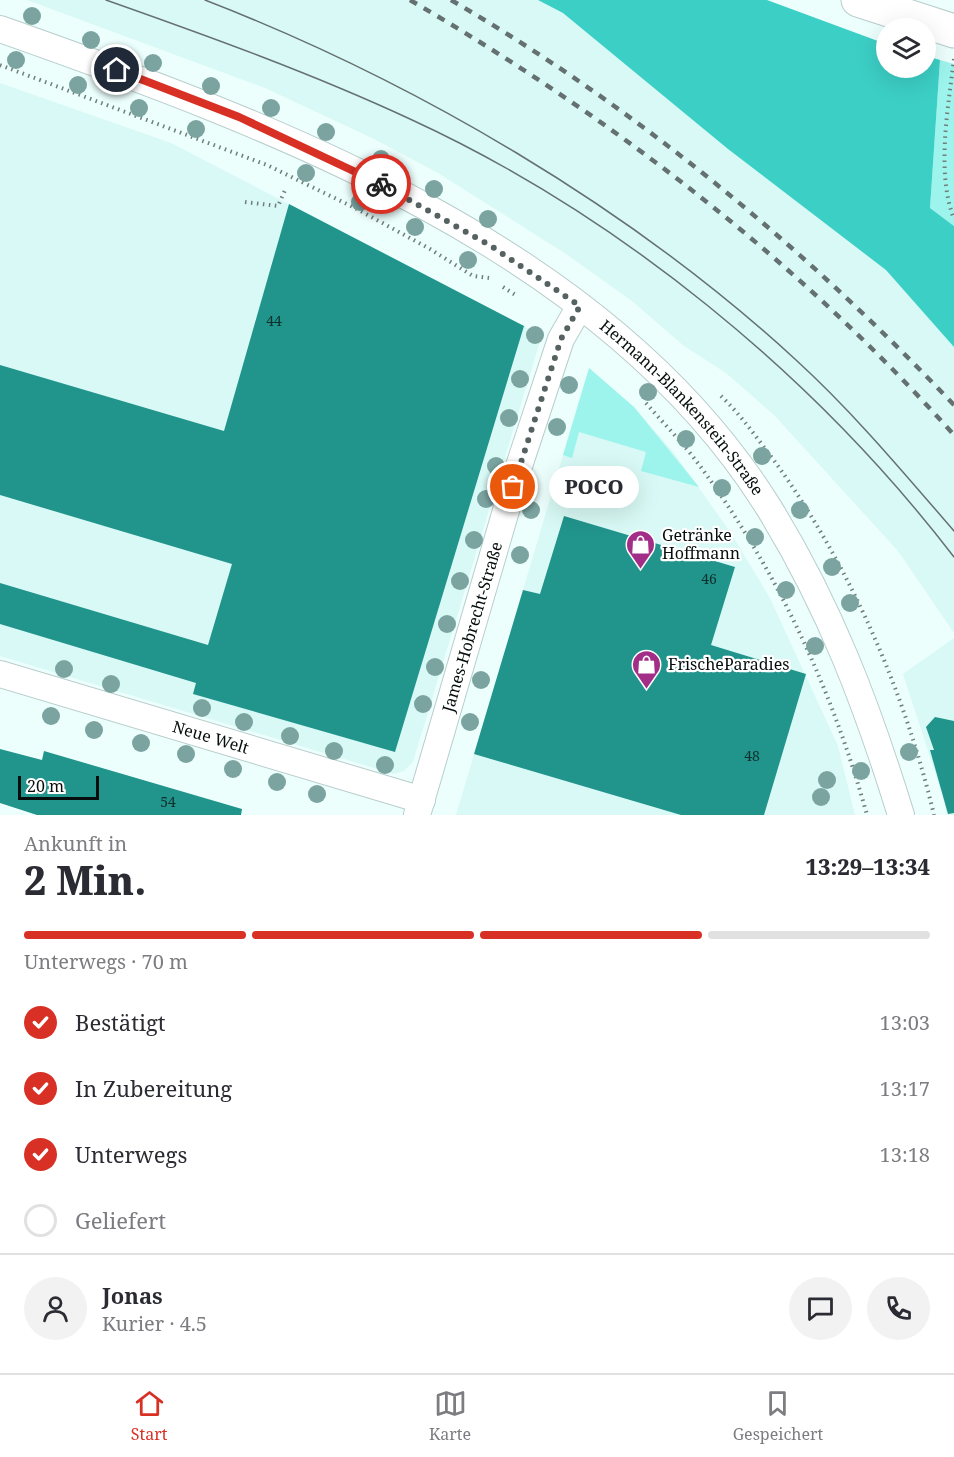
<!DOCTYPE html>
<html lang="de">
<head>
<meta charset="utf-8">
<style>
  :root { --surface:#fff; --page:#f2f2f3; --text:#2b2b33; --muted:#7c7c81; --line:#e1e1e2; --accent:#d93025 }
  body { margin:0; font-family:"Noto Serif",serif; background:var(--page); color:var(--text); height:100vh; display:flex; flex-direction:column; font-size:22px; white-space:nowrap }
  * { box-sizing:border-box; margin:0 }
  p { font-size:20px; color:var(--muted) }
  .icon { flex:none; width:33px; height:33px; fill:none; stroke:currentColor; stroke-width:2; stroke-linecap:round; stroke-linejoin:round }
  .map { position:relative; height:815px; overflow:hidden }
  .side { display:flex; flex-direction:column; background:var(--surface); flex:1 }
  .side>* { flex:none }
  .buttons { position:absolute; left:876px; top:18px; display:grid; gap:12px }
  .buttons a { display:grid; place-items:center; width:60px; height:60px; border-radius:50%; background:var(--surface); box-shadow:0 6px 24px #0002; font-size:30px }
  .scale { position:absolute; left:18px; bottom:15px; width:81px; box-sizing:border-box; padding-left:6px; border:3px solid #060e0d; border-top:0; font-size:16px; line-height:21px; white-space:nowrap; color:#060e0d; -webkit-text-stroke:4px #fff; paint-order:stroke }
  .pin { position:absolute; display:grid; place-items:center; width:51px; height:51px; color:#fff; margin:-26px; border:3px solid #fff; border-radius:50%; box-shadow:0 2px 6px #0007 }
  .courier { position:absolute; display:grid; place-items:center; width:60px; height:60px; margin:-30px; border:4px solid #d93025; border-radius:50%; background:#fff; color:#222; box-shadow:0 2px 8px #0007 }
  .bubble { position:absolute; height:42px; border-radius:21px; background:var(--surface); box-shadow:0 6px 24px #0002; font-size:20px; font-weight:800; line-height:42px; text-align:center }
  .headline em { font-style:normal; font-weight:800 }
  .headline div { display:flex; flex-direction:column-reverse }
  .headline { display:flex; align-items:center; justify-content:space-between; height:102px; padding:0 24px }
  h1 { font-size:39px; font-weight:800; line-height:45px }
  .bar { display:grid; grid-template-columns:repeat(4,1fr); gap:9px 6px; align-content:center; height:72px; padding:0 24px }
  .bar i { height:8px; border-radius:4px; background:var(--line) }
  .bar .selected { background:var(--accent) }
  .bar p { grid-column:span 4 }
  .line { display:flex; align-items:center; gap:15px; padding:0 24px; border-top:2px solid var(--line) }
  .line div { flex:1 }
  .round { display:grid; place-items:center; flex:none; width:63px; height:63px; border-radius:32px; background:var(--page) }
  ol { padding:0 24px; list-style:none }
  li { display:flex; align-items:center; gap:18px; height:66px }
  li p { margin-inline-start:auto }
  li .icon { padding:6px; border-radius:50%; background:var(--accent); color:#fff; stroke-width:4 }
  li:last-child { color:var(--muted) }
  li i { width:33px; height:33px; border:3px solid var(--line); border-radius:50% }
  .tab-bar { display:flex; justify-content:space-around; align-items:center; height:84px; border-top:2px solid var(--line); background:var(--surface); font-size:16px; color:var(--muted) }
  .tab-bar a { display:grid; justify-items:center; gap:3px }
  .tab-bar .selected { color:var(--accent) }
  .map>svg:first-child { display:block }
</style>
</head>
<body>
<div class="map">
<svg width="954" height="815" viewBox="0 0 954 815">
  <rect width="100%" height="100%" fill="#ecfffd"/>
  <path fill="#d8f9f5" d="M 27,0 L 651,0 L 954,233 L 954,633 L 898,551 L 774,415 L 726,373 L 684,346 L 632,301 L 566,254 L 438,173 L 374,139 L 265,88 Z
    M 0,83 L 171,143 L 524,326 L 541,338 L 413,762 L 404,771 L 394,774 L 0,656 Z
    M 589,368 L 634,407 L 674,453 L 729,530 L 770,598 L 838,746 L 855,815 L 456,815 Z
    M 954,638 L 954,815 L 947,815 L 942,793 L 944,793 L 940,788 L 903,674 Z"/>
  <path fill="#9df4ec" d="M 940,60 L 954,64 L 954,226 L 930,208 Z
    M 589,368 L 634,407 L 699,487 L 641,471 L 646,452 L 579,432 L 572,458 L 563,455 Z"/>
  <path fill="#3ccfc6" d="M 538,0 L 767,0 L 886,44 L 886,68 L 926,68 L 926,56 L 940,60 L 930,208 L 954,226 L 954,347 L 886,270 L 728,149 L 563,13 Z"/>
  <path fill="#21948c" d="M 289,204 L 524,326 L 395,752 L 193,694 L 196,683 L 0,624 L 0,583 L 208,645 L 232,564 L 0,495 L 0,365 L 224,431 Z
    M 564,516 L 735,567 L 711,645 L 806,674 L 764,815 L 681,815 L 474,754 L 523,590 L 540,594 Z
    M 935,717 L 954,721 L 954,813 L 948,814 L 930,750 L 934,750 L 926,727 Z
    M 0,749 L 42,760 L 44,751 L 242,809 L 241,815 L 37,815 L 0,803 Z"/>
  <g fill="none" stroke-linecap="round" stroke-linejoin="round">
    <defs>
      <g id="minor">
        <path id="s1" d="M 0,29 C 275,126 607,248 769,508 C 830,607 867,705 901,815"/>
        <path id="s2" d="M 0,674 L 422,800"/>
        <path id="s3" d="M 417,815 L 519,466 L 561,339 L 580,306"/>
      </g>
      <path id="secondary" d="M 858,0 L 954,31"/>
    </defs>
    <use href="#minor" stroke="#b8cecc" stroke-width="28"/>
    <use href="#secondary" stroke="#b8cecc" stroke-width="35"/>
    <path stroke="#717e7d" stroke-width="4" stroke-dasharray="1.5 4.5" stroke-linecap="butt" d="M 954,59 C 948,108 936,173 954,219
      M 0,65 L 267,165 L 355,208 L 430,249 L 473,276 L 489,278
      M 245,202 L 278,206 L 286,188
      M 503,287 L 517,296
      M 721,396 C 741,415 756,437 773,459 C 849,564 904,689 934,815
      M 646,403 C 664,424 684,444 700,466 C 778,572 832,689 867,815"/>
    <use href="#minor" stroke="#fff" stroke-width="26"/>
    <use href="#secondary" stroke="#fff" stroke-width="33"/>
    <path stroke="#657170" stroke-width="1.5" d="M 106,0 C 208,36 311,73 410,119 C 619,215 814,375 954,557
      M 205,0 C 414,81 630,207 796,360 C 853,412 903,472 954,531"/>
    <path stroke="#657170" stroke-width="4.5" stroke-dasharray="8 8" stroke-linecap="butt" d="M 410,0 C 611,117 798,260 954,435
      M 451,0 C 638,109 805,248 954,405"/>
  </g>
  <g fill="#7ba4a1">
    <circle cx="32" cy="16" r="9"/>
    <circle cx="91" cy="40" r="9"/>
    <circle cx="16" cy="60" r="9"/>
    <circle cx="153" cy="63" r="9"/>
    <circle cx="78" cy="85" r="9"/>
    <circle cx="211" cy="86" r="9"/>
    <circle cx="139" cy="108" r="9"/>
    <circle cx="271" cy="108" r="9"/>
    <circle cx="196" cy="129" r="9"/>
    <circle cx="326" cy="132" r="9"/>
    <circle cx="381" cy="159" r="9"/>
    <circle cx="306" cy="173" r="9"/>
    <circle cx="434" cy="189" r="9"/>
    <circle cx="360" cy="202" r="9"/>
    <circle cx="488" cy="219" r="9"/>
    <circle cx="415" cy="227" r="9"/>
    <circle cx="468" cy="260" r="9"/>
    <circle cx="535" cy="335" r="9"/>
    <circle cx="520" cy="379" r="9"/>
    <circle cx="569" cy="385" r="9"/>
    <circle cx="648" cy="392" r="9"/>
    <circle cx="509" cy="418" r="9"/>
    <circle cx="557" cy="427" r="9"/>
    <circle cx="686" cy="439" r="9"/>
    <circle cx="762" cy="456" r="9"/>
    <circle cx="496" cy="466" r="9"/>
    <circle cx="722" cy="488" r="9"/>
    <circle cx="486" cy="499" r="9"/>
    <circle cx="531" cy="510" r="9"/>
    <circle cx="800" cy="510" r="9"/>
    <circle cx="755" cy="537" r="9"/>
    <circle cx="474" cy="540" r="9"/>
    <circle cx="520" cy="555" r="9"/>
    <circle cx="832" cy="567" r="9"/>
    <circle cx="460" cy="581" r="9"/>
    <circle cx="786" cy="590" r="9"/>
    <circle cx="850" cy="603" r="9"/>
    <circle cx="447" cy="624" r="9"/>
    <circle cx="815" cy="646" r="9"/>
    <circle cx="435" cy="667" r="9"/>
    <circle cx="64" cy="669" r="9"/>
    <circle cx="481" cy="680" r="9"/>
    <circle cx="111" cy="684" r="9"/>
    <circle cx="423" cy="704" r="9"/>
    <circle cx="202" cy="708" r="9"/>
    <circle cx="51" cy="716" r="9"/>
    <circle cx="244" cy="722" r="9"/>
    <circle cx="470" cy="722" r="9"/>
    <circle cx="94" cy="730" r="9"/>
    <circle cx="290" cy="736" r="9"/>
    <circle cx="141" cy="743" r="9"/>
    <circle cx="334" cy="751" r="9"/>
    <circle cx="909" cy="752" r="9"/>
    <circle cx="186" cy="754" r="9"/>
    <circle cx="385" cy="765" r="9"/>
    <circle cx="233" cy="769" r="9"/>
    <circle cx="861" cy="771" r="9"/>
    <circle cx="827" cy="780" r="9"/>
    <circle cx="277" cy="782" r="9"/>
    <circle cx="317" cy="794" r="9"/>
    <circle cx="821" cy="797" r="9"/>
  </g>
  <g fill="none" stroke-linecap="round" stroke-linejoin="round">
    <path stroke="#566261" stroke-width="6" stroke-dasharray="0 10.8" d="M 381,184 L 491,246 L 580,306 L 561,339 L 513,487"/>
    <path stroke="#d93025" stroke-width="8" d="M 117,70 L 239,117 L 381,184"/>
  </g>
  <defs>
    <symbol id="shop-pin" viewBox="-11 -11 22 30"><path d="M0 17L-7.5 6A9.5 9.5 0 1 1 7.5 6Z" fill="#a22e88" stroke="#fff"/><path d="M-5-2.5h2.3a2.7 3.5 0 0 1 5.4 0H5L5.5 6h-11ZM-1.5-2.5h3a1.5 2.3 0 0 0-3 0Z" fill="#fff"/></symbol>
  </defs>
  <g fill-rule="evenodd">
    <use href="#shop-pin" x="624" y="528" width="33" height="45"/>
    <use href="#shop-pin" x="630" y="648" width="33" height="45"/>
  </g>
  <g text-anchor="middle" dominant-baseline="central" stroke-width="4.5" stroke-linejoin="round" paint-order="stroke">
    <g font-size="14" fill="#0d302d">
      <text x="274" y="320">44</text>
      <text x="709" y="578">46</text>
      <text x="752" y="755">48</text>
      <text x="168" y="801">54</text>
    </g>
    <g font-size="16" fill="#060e0d" stroke="#fff">
      <text stroke="none"><textPath href="#s1" startOffset="790">Hermann-Blankenstein-Straße</textPath></text>
      <text stroke="none"><textPath href="#s3" startOffset="196">James-Hobrecht-Straße</textPath></text>
      <text stroke="none"><textPath href="#s2" startOffset="220">Neue Welt</textPath></text>
    </g>
    <g font-size="16" fill="#060e0d" stroke="#fff" text-anchor="start">
      <text x="662" y="535">Getränke<tspan x="662" dy="18">Hoffmann</tspan></text>
      <text x="668" y="664">FrischeParadies</text>
    </g>
  </g>
</svg>
<div class="buttons">
<a><svg class="icon" aria-label="layers" viewBox="0 0 24 24"><path d="M12 4l9 5-9 5-9-5zM3 14l9 5 9-5"/></svg></a>
</div>
<div class="scale">20 m</div>
<div class="pin" style="left:513px;top:487px;background:#ea580c"><svg class="icon" aria-label="bag" viewBox="0 0 24 24"><path d="M5 8h14l-1 12H6zM9 8a3 3 0 0 1 6 0"/></svg></div>
<div class="pin" style="left:117px;top:70px;background:#1f2937"><svg class="icon" aria-label="home" viewBox="0 0 24 24"><path d="M3 11l9-7 9 7M6 9v11h12V9"/></svg></div>
<div class="courier" style="left:381px;top:184px"><svg class="icon" aria-label="bike" viewBox="0 0 24 24"><circle cx="6" cy="16" r="4"/><circle cx="18" cy="16" r="4"/><path d="M6 16l4-8h5l3 8M10 8l3 8H6M13 5h3"/></svg></div>
<div class="bubble" style="left:549px;top:466px;width:90px">POCO</div>
</div>
<section class="side">
<div class="headline"><div><h1>2 Min.</h1><p>Ankunft in</p></div><em>13:29–13:34</em></div>
<div class="bar"><i class="selected"></i><i class="selected"></i><i class="selected"></i><i></i><p>Unterwegs · 70 m</p></div>
<ol>
<li><svg class="icon" aria-label="check" viewBox="0 0 24 24"><path d="M5 12l5 5 9-10"/></svg>Bestätigt<p>13:03</p></li>
<li><svg class="icon" aria-label="check" viewBox="0 0 24 24"><path d="M5 12l5 5 9-10"/></svg>In Zubereitung<p>13:17</p></li>
<li><svg class="icon" aria-label="check" viewBox="0 0 24 24"><path d="M5 12l5 5 9-10"/></svg>Unterwegs<p>13:18</p></li>
<li><i></i>Geliefert</li>
</ol>
<div class="line" style="height:108px"><a class="round"><svg class="icon" aria-label="person" viewBox="0 0 24 24"><circle cx="12" cy="8" r="4"/><path d="M4 21q1-7 8-7t8 7"/></svg></a><div><b>Jonas</b><p>Kurier · 4.5</p></div><a class="round"><svg class="icon" aria-label="chat" viewBox="0 0 24 24"><path d="M4 5h16v11H9l-5 4z"/></svg></a><a class="round"><svg class="icon" aria-label="phone" viewBox="0 0 24 24"><path d="M5 4h4l2 5-3 2q2 4 5 5l2-3 5 2v4C11 20 4 13 5 4z"/></svg></a></div>
</section>
<nav class="tab-bar">
<a class="selected"><svg class="icon" aria-label="home" viewBox="0 0 24 24"><path d="M3 11l9-7 9 7M6 9v11h12V9"/></svg>Start</a>
<a><svg class="icon" aria-label="map" viewBox="0 0 24 24"><path d="M3 6l6-2 6 2 6-2v14l-6 2-6-2-6 2zM9 4v14M15 6v14"/></svg>Karte</a>
<a><svg class="icon" aria-label="saved" viewBox="0 0 24 24"><path d="M7 4h10v16l-5-4-5 4z"/></svg>Gespeichert</a>
</nav>
</body>
</html>
